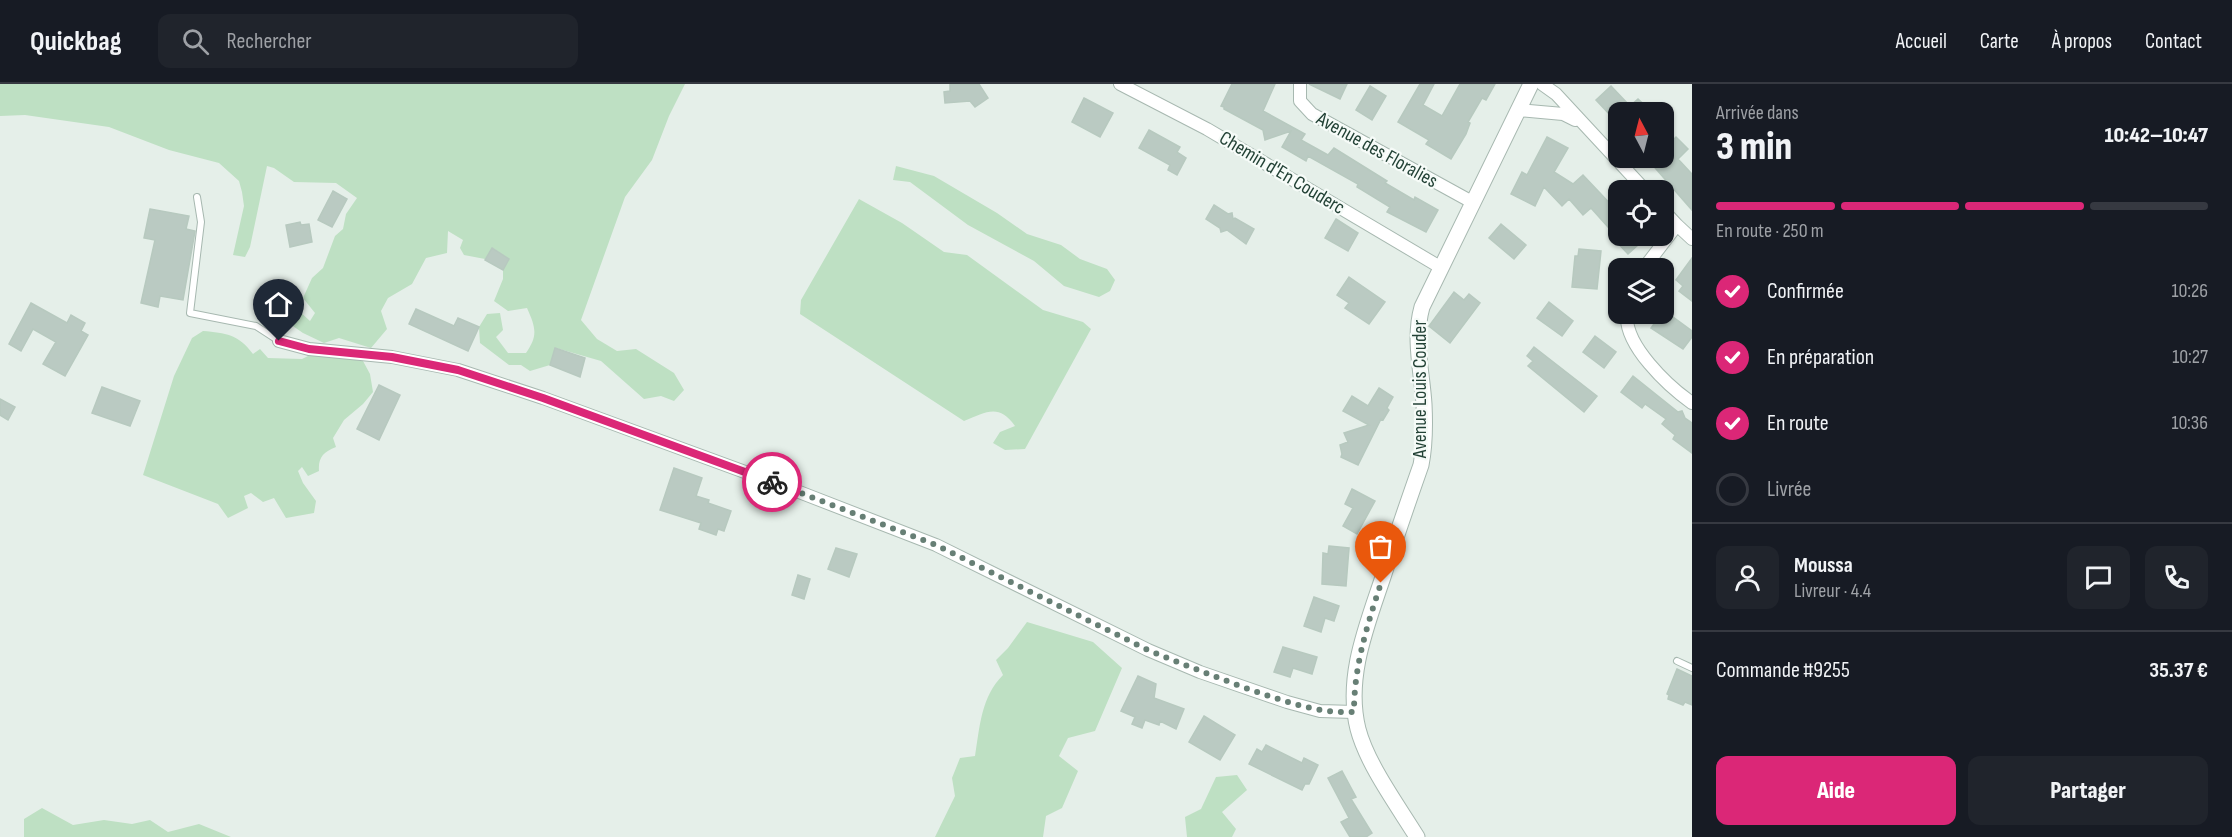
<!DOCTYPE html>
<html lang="fr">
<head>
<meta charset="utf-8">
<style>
  :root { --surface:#171b24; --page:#20242c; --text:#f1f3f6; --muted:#9ea1a6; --line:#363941; --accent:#db2777 }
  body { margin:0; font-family:"Sofia Sans Condensed",sans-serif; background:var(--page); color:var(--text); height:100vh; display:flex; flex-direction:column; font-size:22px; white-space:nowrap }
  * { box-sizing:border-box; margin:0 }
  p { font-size:20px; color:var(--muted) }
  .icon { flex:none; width:33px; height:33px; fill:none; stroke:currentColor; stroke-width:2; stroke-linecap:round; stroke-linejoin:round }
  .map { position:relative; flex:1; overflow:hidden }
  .side { display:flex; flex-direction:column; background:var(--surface); width:540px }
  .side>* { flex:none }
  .needle { width:39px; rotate:353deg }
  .tools { position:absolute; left:1608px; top:18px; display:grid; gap:12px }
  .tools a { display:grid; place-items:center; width:66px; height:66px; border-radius:12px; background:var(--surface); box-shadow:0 2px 4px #0004; font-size:30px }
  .pin { position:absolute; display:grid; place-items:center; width:51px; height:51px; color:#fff; margin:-62px -26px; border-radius:50% 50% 50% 0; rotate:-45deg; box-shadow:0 0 6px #0007 }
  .pin .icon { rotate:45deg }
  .courier { position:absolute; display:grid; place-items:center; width:60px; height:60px; margin:-30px; border:4px solid #db2777; border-radius:50%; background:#fff; color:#222; box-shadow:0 2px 8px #0007 }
  .headline em { font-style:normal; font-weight:800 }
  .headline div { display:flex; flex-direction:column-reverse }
  .headline { display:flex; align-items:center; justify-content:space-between; height:102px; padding:0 24px }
  h1 { font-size:39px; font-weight:800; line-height:45px }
  .bar { display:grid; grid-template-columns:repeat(4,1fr); gap:9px 6px; align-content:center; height:72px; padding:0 24px }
  .bar i { height:8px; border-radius:4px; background:var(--line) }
  .bar .current { background:var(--accent) }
  .bar p { grid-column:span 4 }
  .line { display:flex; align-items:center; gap:15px; padding:0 24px; border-top:2px solid var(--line) }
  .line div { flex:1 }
  .round { display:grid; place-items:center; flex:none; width:63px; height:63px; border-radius:12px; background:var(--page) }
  ol { padding:0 24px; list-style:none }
  li { display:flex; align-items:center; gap:18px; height:66px }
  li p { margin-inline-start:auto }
  li .icon { padding:6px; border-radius:50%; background:var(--accent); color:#fff; stroke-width:4 }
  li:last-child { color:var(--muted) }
  li i { width:33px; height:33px; border:3px solid var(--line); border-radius:50% }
  .action { display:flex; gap:12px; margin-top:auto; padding:12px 24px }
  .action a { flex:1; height:69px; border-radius:12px; background:var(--accent); color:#fff; font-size:24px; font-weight:800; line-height:69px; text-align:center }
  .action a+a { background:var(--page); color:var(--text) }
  header { display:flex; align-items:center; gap:36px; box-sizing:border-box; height:84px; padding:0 30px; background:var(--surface); border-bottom:2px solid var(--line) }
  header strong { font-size:28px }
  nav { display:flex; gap:33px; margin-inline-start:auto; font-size:21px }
  .search { width:420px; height:54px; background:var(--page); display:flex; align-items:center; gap:15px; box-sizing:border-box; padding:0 21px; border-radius:12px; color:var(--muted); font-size:22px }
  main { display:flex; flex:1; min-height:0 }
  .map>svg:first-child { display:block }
</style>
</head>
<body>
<header>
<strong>Quickbag</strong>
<div class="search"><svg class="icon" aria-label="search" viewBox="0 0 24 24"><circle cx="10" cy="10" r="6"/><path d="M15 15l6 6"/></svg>Rechercher</div>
<nav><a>Accueil</a><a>Carte</a><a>À propos</a><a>Contact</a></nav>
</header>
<main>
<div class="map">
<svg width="1692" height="753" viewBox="0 0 1692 753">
  <rect width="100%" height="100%" fill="#e5efe9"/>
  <path fill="#bee0c3" d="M 0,0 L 685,0 L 669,32 L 652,76 L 625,113 L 581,236 L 597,255 L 617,267 L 636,265 L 674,289 L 684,306 L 674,317 L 661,312 L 644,315 L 601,277 L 556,264 L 550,281 L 530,287 L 521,281 L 509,281 L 480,259 L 479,243 L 487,230 L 500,229 L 503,246 L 496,253 L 508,269 L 526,269 C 538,252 536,244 527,224 L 508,227 L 494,217 L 503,195 L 503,186 L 509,175 L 493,164 L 485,175 L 464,171 L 460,164 L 463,156 L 448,147 L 447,169 L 426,174 L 412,200 L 388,214 L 381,227 L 387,245 L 371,264 L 339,254 L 324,259 L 303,249 L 284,236 L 263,235 L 269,220 L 297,225 L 310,237 L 315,229 L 303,214 L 312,194 L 323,184 L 335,152 L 343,145 L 346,130 L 357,114 L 336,99 L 294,98 L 274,84 L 267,82 L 250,163 L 245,173 L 233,171 L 244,122 L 242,108 L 239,97 L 219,79 L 169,66 L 109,43 L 25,31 L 0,32 Z
    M 896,82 L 934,92 L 997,129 L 1027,150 L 1061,161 L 1080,175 L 1107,185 L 1115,196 L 1110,207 L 1099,213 L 1064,202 L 1034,177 L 968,141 L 910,98 L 893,96 Z
    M 859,115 L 902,139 L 944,168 L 967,171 L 1043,226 L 1083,238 L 1091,245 L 1025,365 L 1005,366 L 993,359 L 1000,348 L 1015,342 C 999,319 986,328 964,337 L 800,230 L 801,216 Z
    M 203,247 C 226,249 238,250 253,270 L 260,265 L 268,274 L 302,275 L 312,270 L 363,277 L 370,290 L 373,308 L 363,320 L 344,336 L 333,354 L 336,363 C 323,368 318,374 319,387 L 308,392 L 302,383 L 298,387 L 303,399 L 316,417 L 314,429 L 286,434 L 274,414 L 263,418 L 251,409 L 244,412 L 248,424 L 228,434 L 218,420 L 143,391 L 174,292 L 192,254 Z
    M 1027,538 L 1093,558 L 1122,584 L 1095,647 L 1068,654 L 1059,672 L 1078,687 L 1062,724 L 1046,732 L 1043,753 L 935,753 L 955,712 L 952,694 L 960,674 L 975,672 C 980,642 981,613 1003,591 L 996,576 L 1008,564 Z
    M 1237,691 L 1247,706 L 1222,728 L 1236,745 L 1232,753 L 1187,753 L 1185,733 L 1201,725 L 1216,693 Z
    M 42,724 L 73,741 L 104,736 L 132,740 L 150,736 L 168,748 L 199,740 L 231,753 L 24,753 L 24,735 Z"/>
  <path fill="#bacac2" stroke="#b7c9bf" stroke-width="1.5" d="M 950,0 L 979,0 L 988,14 L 975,23 L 970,17 L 945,19 L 944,8 L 950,7 Z
    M 1232,0 L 1275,0 L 1263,27 L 1305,50 L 1301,56 L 1328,71 L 1334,64 L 1387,97 L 1385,99 L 1414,116 L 1415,113 L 1438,126 L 1426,148 L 1387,128 L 1390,123 L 1357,103 L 1358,100 L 1308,72 L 1306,77 L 1282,63 L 1291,47 L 1265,56 L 1263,46 L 1224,25 L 1224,23 L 1221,22 Z
    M 1309,0 L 1347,0 L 1340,15 Z
    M 1420,0 L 1434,0 L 1423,21 L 1442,32 L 1460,0 L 1495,0 L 1486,16 L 1482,14 L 1468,38 L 1470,39 L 1466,50 L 1451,75 L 1426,60 L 1429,56 L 1398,38 Z
    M 1370,2 L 1386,12 L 1372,36 L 1356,26 Z
    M 1611,2 L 1630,22 L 1638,15 L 1652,28 L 1618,28 L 1613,34 L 1596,16 Z
    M 1084,14 L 1113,29 L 1100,53 L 1072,38 Z
    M 1149,46 L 1180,63 L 1177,68 L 1186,74 L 1177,91 L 1168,86 L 1170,81 L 1139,64 Z
    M 1547,53 L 1568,64 L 1554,88 L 1573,100 L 1583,91 L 1618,128 L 1618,152 L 1648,152 L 1628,170 L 1611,152 L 1616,152 L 1591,124 L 1583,131 L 1569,115 L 1562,122 L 1544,103 L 1535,122 L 1511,110 L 1522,88 L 1527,91 Z
    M 1676,53 L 1688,65 L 1678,75 L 1692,90 L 1692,126 L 1650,78 L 1655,74 L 1664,74 L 1664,65 Z
    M 333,107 L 347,115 L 332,143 L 318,136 Z
    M 1214,121 L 1228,130 L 1232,129 L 1233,135 L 1235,134 L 1254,145 L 1246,160 L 1227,146 L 1221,148 L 1220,144 L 1206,135 Z
    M 150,125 L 189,132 L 186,145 L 195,147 L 183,216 L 160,212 L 158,223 L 141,219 L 155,156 L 144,154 Z
    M 1336,135 L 1358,149 L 1348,167 L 1325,154 Z
    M 300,138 L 301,141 L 309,140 L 312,158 L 290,163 L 286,141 Z
    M 1501,140 L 1526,161 L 1514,175 L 1489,154 Z
    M 492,164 L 509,175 L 503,186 L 485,176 Z
    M 1579,165 L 1601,167 L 1597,205 L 1572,203 L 1575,172 L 1578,172 Z
    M 1692,174 L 1692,217 L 1679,207 L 1683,202 L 1676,196 Z
    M 1349,193 L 1385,218 L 1369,240 L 1345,224 L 1349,219 L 1337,211 Z
    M 1454,208 L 1464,216 L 1469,210 L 1480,219 L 1450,259 L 1429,242 Z
    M 1549,218 L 1573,237 L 1562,252 L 1537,234 Z
    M 31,219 L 67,239 L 71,231 L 85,239 L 81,247 L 88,251 L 65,292 L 43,280 L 56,258 L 33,245 L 21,267 L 9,260 Z
    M 416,225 L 454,242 L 458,234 L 479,243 L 468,267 L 409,240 Z
    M 1661,230 L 1670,237 L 1673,233 L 1692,247 L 1692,253 L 1683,265 L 1651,244 Z
    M 1595,252 L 1616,268 L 1604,284 L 1583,268 Z
    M 1534,263 L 1597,312 L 1584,328 L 1528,282 L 1533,277 L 1527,272 Z
    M 555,264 L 585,274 L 580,293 L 550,281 Z
    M 1633,292 L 1678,328 L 1682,327 L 1685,334 L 1692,339 L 1692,369 L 1673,355 L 1675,351 L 1662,340 L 1666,335 L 1645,320 L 1642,324 L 1621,308 Z
    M 379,301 L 400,311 L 379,356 L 357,345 Z
    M 102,303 L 140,317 L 130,342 L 92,329 Z
    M 1379,304 L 1393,313 L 1387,324 L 1389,326 L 1383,336 L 1381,335 L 1358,381 L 1341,373 L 1342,370 L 1340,361 L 1348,358 L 1344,349 L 1369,341 L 1343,327 L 1352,312 L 1368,322 Z
    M 0,315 L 15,323 L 8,336 L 0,331 Z
    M 674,384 L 702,394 L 696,412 L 709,416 L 708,419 L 731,427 L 724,447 L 718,445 L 716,451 L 699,445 L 701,439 L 660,426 Z
    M 1352,405 L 1375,417 L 1357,450 L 1343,442 L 1353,424 L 1345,420 Z
    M 1329,462 L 1349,464 L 1346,502 L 1322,500 L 1323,469 L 1328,470 Z
    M 836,464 L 857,470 L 849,493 L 828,485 Z
    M 798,491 L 810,495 L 804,515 L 792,511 Z
    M 1314,513 L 1339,522 L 1334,537 L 1325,534 L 1321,548 L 1304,542 Z
    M 1283,563 L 1317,573 L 1312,590 L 1293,584 L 1290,593 L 1274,588 Z
    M 1677,585 L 1692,592 L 1692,621 L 1685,618 L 1683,621 L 1668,615 L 1669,611 L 1667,610 Z
    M 1138,592 L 1156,600 L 1154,614 L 1184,625 L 1176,645 L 1160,637 L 1159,641 L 1145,636 L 1142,644 L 1132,640 L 1135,633 L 1121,627 Z
    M 1204,632 L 1235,651 L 1220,676 L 1189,658 Z
    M 1266,661 L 1302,679 L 1304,674 L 1318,681 L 1309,700 L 1305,700 L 1302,706 L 1249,680 L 1257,665 L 1262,668 Z
    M 1342,687 L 1356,713 L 1351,715 L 1372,749 L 1366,753 L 1350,753 L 1341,738 L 1349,734 L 1328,694 Z"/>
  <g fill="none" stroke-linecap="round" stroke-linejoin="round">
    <defs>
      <path id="service" d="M 197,113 L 201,138 L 190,229 L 256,242 L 279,257
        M 1677,577 L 1692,584"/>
      <path id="minor" d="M 1120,0 L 1207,45 L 1440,183
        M 1300,0 L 1300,17 L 1312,30 L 1472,118
        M 1542,0 L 1556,10 L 1645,106
        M 1518,26 L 1563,30 L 1575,36
        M 1677,141 L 1692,155
        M 1644,184 L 1677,141 L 1664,127
        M 1627,230 C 1624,261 1668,302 1692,319
        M 279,257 L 309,265 L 392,273 L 458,286 L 543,314 L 794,406 L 936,461 L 1148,566 L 1200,588 L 1287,618 L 1320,627 L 1354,628"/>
      <path id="tertiary" d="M 1417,753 C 1398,722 1367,680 1358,645 C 1345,594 1367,541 1383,493 C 1395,456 1408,418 1421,381 C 1425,361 1425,340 1424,320 C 1422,288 1413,255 1422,223 L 1531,0"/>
    </defs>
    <use href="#service" stroke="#a7b8b0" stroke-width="8"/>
    <use href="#minor" stroke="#a7b8b0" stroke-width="14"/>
    <use href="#tertiary" stroke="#a7b8b0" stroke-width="17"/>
    <use href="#service" stroke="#fff" stroke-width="6"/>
    <use href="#minor" stroke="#fff" stroke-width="12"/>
    <use href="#tertiary" stroke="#fff" stroke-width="15"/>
  </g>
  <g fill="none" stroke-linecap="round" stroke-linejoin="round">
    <path stroke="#677f75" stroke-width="6" stroke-dasharray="0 10.8" d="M 772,398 L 936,461 L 1148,566 C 1182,580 1216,593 1251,606 C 1285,617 1318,630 1354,628 C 1354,582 1367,542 1381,499"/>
    <path stroke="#db2777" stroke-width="8" d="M 279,257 L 309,265 L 392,273 L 458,286 L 543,314 L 772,398"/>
  </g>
  <g text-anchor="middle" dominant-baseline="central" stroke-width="4.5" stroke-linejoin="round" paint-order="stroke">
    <g font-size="20" fill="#234236" stroke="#f6fbf8">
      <text transform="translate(1377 66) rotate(29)">Avenue des Floralies</text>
      <text transform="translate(1282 89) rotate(31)">Chemin d'En Couderc</text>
      <text transform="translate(1420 305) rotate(-90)">Avenue Louis Couder</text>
    </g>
  </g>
</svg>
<div class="tools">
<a><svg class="needle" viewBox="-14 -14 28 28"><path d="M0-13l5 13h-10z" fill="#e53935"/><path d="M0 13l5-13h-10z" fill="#9ea1a6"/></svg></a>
<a><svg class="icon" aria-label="locate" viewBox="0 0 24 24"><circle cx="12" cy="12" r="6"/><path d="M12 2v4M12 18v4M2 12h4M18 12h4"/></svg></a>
<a><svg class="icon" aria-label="layers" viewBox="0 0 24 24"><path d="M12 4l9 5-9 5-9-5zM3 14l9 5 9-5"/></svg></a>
</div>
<div class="pin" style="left:1381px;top:499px;background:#ea580c"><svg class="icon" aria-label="bag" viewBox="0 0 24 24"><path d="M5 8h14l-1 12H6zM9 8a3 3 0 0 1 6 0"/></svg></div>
<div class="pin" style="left:279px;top:257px;background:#1f2937"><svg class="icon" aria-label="home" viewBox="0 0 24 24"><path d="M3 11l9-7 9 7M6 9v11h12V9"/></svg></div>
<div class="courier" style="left:772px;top:398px"><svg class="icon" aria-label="bike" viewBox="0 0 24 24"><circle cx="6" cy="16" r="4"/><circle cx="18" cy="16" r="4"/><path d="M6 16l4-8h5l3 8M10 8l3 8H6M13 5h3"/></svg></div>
</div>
<section class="side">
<div class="headline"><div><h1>3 min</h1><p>Arrivée dans</p></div><em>10:42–10:47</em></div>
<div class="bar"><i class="current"></i><i class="current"></i><i class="current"></i><i></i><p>En route · 250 m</p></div>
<ol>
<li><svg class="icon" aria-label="check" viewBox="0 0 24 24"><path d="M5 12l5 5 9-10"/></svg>Confirmée<p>10:26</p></li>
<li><svg class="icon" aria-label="check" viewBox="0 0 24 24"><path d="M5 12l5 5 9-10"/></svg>En préparation<p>10:27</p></li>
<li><svg class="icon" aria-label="check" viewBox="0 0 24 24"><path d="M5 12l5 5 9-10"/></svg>En route<p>10:36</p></li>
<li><i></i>Livrée</li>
</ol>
<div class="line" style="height:108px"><a class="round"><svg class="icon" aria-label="person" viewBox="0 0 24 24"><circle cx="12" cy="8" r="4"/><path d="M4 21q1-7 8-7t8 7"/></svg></a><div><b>Moussa</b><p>Livreur · 4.4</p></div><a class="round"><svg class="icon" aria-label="chat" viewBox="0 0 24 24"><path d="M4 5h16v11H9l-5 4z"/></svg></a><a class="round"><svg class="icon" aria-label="phone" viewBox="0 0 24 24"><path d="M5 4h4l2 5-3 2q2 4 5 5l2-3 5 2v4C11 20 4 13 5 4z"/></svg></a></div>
<div class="line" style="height:78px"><div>Commande #9255</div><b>35.37 €</b></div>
<div class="action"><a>Aide</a><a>Partager</a></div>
</section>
</main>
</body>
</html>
